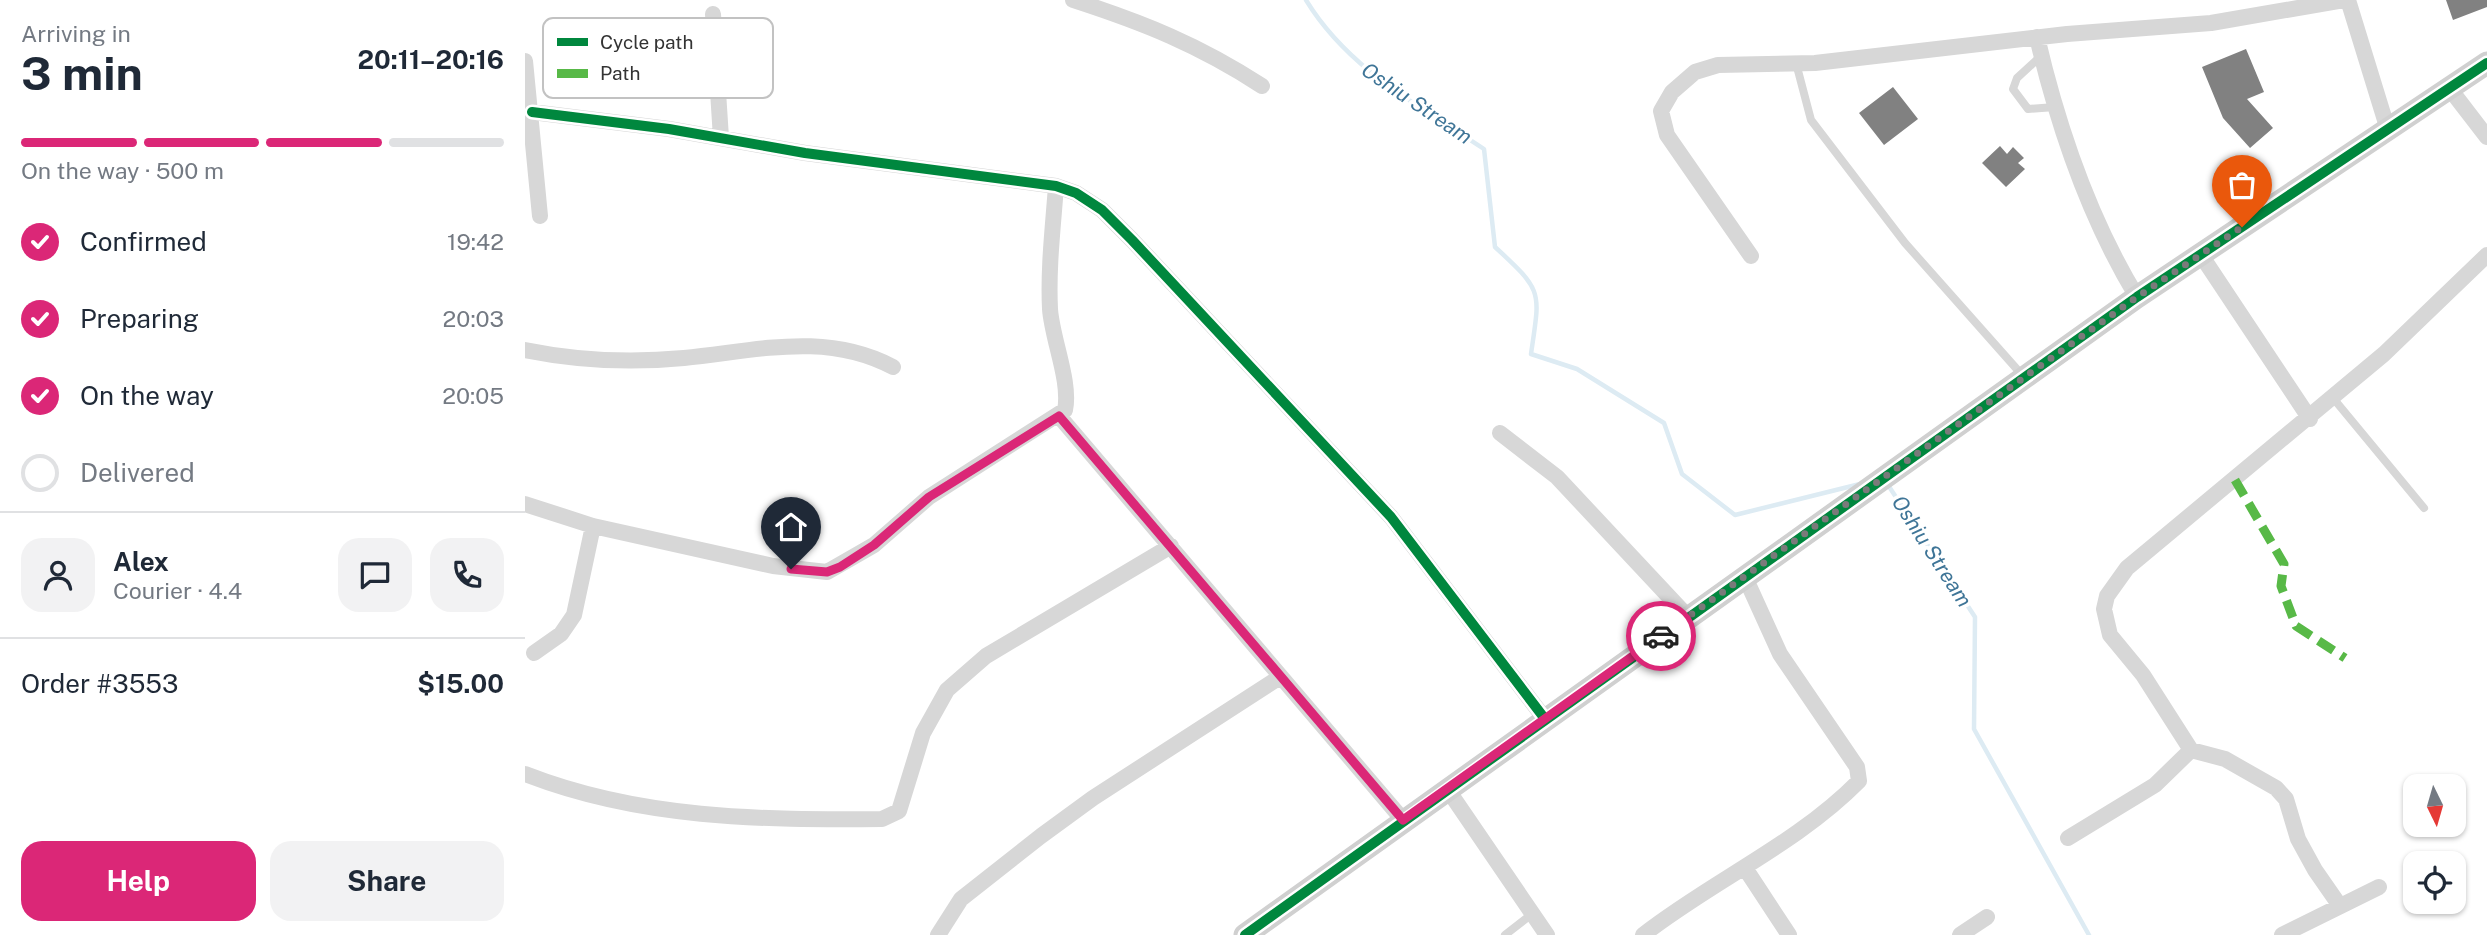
<!DOCTYPE html>
<html lang="en">
<head>
<meta charset="utf-8">
<style>
  :root { --surface:#fff; --page:#f2f2f3; --text:#1f2937; --muted:#747a83; --line:#e0e1e3; --accent:#db2777 }
  body { margin:0; font-family:"Public Sans",sans-serif; background:var(--page); color:var(--text); height:100vh; display:flex; flex-direction:column; font-size:26px; white-space:nowrap }
  * { box-sizing:border-box; margin:0 }
  p { font-size:23px; color:var(--muted) }
  .icon { flex:none; width:38px; height:38px; fill:none; stroke:currentColor; stroke-width:2; stroke-linecap:round; stroke-linejoin:round }
  .map { position:relative; flex:1; overflow:hidden }
  .details { display:flex; flex-direction:column; background:var(--surface); width:525px }
  .details>* { flex:none }
  .needle { width:46px; rotate:175deg }
  .controls { position:absolute; left:1878px; top:774px; display:grid; gap:14px }
  .controls a { display:grid; place-items:center; width:63px; height:63px; border-radius:14px; background:var(--surface); box-shadow:0 2px 5px #0004; font-size:35px }
  .pin { position:absolute; display:grid; place-items:center; width:60px; height:60px; color:#fff; margin:-72px -30px; border-radius:50% 50% 50% 0; rotate:-45deg; box-shadow:0 0 7px #0007 }
  .pin .icon { rotate:45deg }
  .courier { position:absolute; display:grid; place-items:center; width:70px; height:70px; margin:-35px; border:5px solid #db2777; border-radius:50%; background:#fff; color:#222; box-shadow:0 2px 9px #0007 }
  .overview em { font-style:normal; font-weight:700 }
  .overview div { display:flex; flex-direction:column-reverse }
  .overview { display:flex; align-items:center; justify-content:space-between; height:119px; padding:0 21px }
  h1 { font-size:46px; font-weight:700; line-height:52px }
  .bar { display:grid; grid-template-columns:repeat(4,1fr); gap:10px 7px; align-content:center; height:84px; padding:0 21px }
  .bar i { height:9px; border-radius:5px; background:var(--line) }
  .bar .active { background:var(--accent) }
  .bar p { grid-column:span 4 }
  .line { display:flex; align-items:center; gap:18px; padding:0 21px; border-top:2px solid var(--line) }
  .line div { flex:1 }
  .round { display:grid; place-items:center; flex:none; width:74px; height:74px; border-radius:21px; background:var(--page) }
  ol { padding:0 21px; list-style:none }
  li { display:flex; align-items:center; gap:21px; height:77px }
  li p { margin-inline-start:auto }
  li .icon { padding:7px; border-radius:50%; background:var(--accent); color:#fff; stroke-width:4 }
  li:last-child { color:var(--muted) }
  li i { width:38px; height:38px; border:4px solid var(--line); border-radius:50% }
  .primary-button { display:flex; gap:14px; margin-top:auto; padding:14px 21px }
  .primary-button a { flex:1; height:80px; border-radius:21px; background:var(--accent); color:#fff; font-size:28px; font-weight:700; line-height:80px; text-align:center }
  .primary-button a+a { background:var(--page); color:var(--text) }
  main { display:flex; flex:1; min-height:0 }
  .map>svg:first-child { display:block }
</style>
</head>
<body>
<main>
<section class="details">
<div class="overview"><div><h1>3 min</h1><p>Arriving in</p></div><em>20:11–20:16</em></div>
<div class="bar"><i class="active"></i><i class="active"></i><i class="active"></i><i></i><p>On the way · 500 m</p></div>
<ol>
<li><svg class="icon" aria-label="check" viewBox="0 0 24 24"><path d="M5 12l5 5 9-10"/></svg>Confirmed<p>19:42</p></li>
<li><svg class="icon" aria-label="check" viewBox="0 0 24 24"><path d="M5 12l5 5 9-10"/></svg>Preparing<p>20:03</p></li>
<li><svg class="icon" aria-label="check" viewBox="0 0 24 24"><path d="M5 12l5 5 9-10"/></svg>On the way<p>20:05</p></li>
<li><i></i>Delivered</li>
</ol>
<div class="line" style="height:126px"><a class="round"><svg class="icon" aria-label="person" viewBox="0 0 24 24"><circle cx="12" cy="8" r="4"/><path d="M4 21q1-7 8-7t8 7"/></svg></a><div><b>Alex</b><p>Courier · 4.4</p></div><a class="round"><svg class="icon" aria-label="chat" viewBox="0 0 24 24"><path d="M4 5h16v11H9l-5 4z"/></svg></a><a class="round"><svg class="icon" aria-label="phone" viewBox="0 0 24 24"><path d="M5 4h4l2 5-3 2q2 4 5 5l2-3 5 2v4C11 20 4 13 5 4z"/></svg></a></div>
<div class="line" style="height:91px"><div>Order #3553</div><b>$15.00</b></div>
<div class="primary-button"><a>Help</a><a>Share</a></div>
</section>
<div class="map">
<svg width="1962" height="935" viewBox="0 0 1962 935">
  <rect width="100%" height="100%" fill="#fff"/>
  <g fill="none" stroke-linecap="round" stroke-linejoin="round">
    <path stroke="#ddebf3" stroke-width="4.5" d="M 781,0 C 823,69 893,105 959,149 L 970,247 C 1019,292 1015,291 1006,354 L 1052,369 L 1139,423 L 1157,474 L 1210,515 L 1335,484
      M 1363,485 L 1450,617 L 1449,729 L 1564,935"/>
  </g>
  <path fill="#818181" d="M 1921,0 L 1962,0 L 1962,7 L 1928,20 Z
    M 1721,49 L 1739,92 L 1722,99 L 1748,128 L 1725,148 L 1698,118 L 1677,67 Z
    M 1368,87 L 1393,119 L 1359,145 L 1334,113 Z
    M 1475,146 L 1482,154 L 1488,147 L 1499,158 L 1493,163 L 1500,169 L 1481,187 L 1457,163 Z"/>
  <g fill="none" stroke-linecap="round" stroke-linejoin="round">
    <path stroke="#d7d7d7" stroke-width="8" d="M 1517,55 L 1492,78 L 1488,89 L 1503,109 L 1530,107
      M 1271,63 L 1286,120 L 1380,243 L 1498,376
      M 1808,398 L 1899,508
      M 980,935 L 1007,914"/>
    <path stroke="#d7d7d7" stroke-width="16" d="M 548,0 C 619,23 674,45 737,86
      M 1823,0 L 1863,130
      M 188,14 L 196,138
      M 1512,37 C 1533,127 1564,218 1612,297
      M 0,61 L 15,216
      M 1925,89 L 1962,137
      M 7,112 L 144,129 L 280,153 L 531,186 L 551,193 L 577,210 L 607,240 L 866,517 L 1020,719
      M 1676,255 L 1785,419
      M 1226,256 L 1142,135 L 1136,111 L 1147,92 L 1170,72 L 1193,65 L 1290,63 L 1542,34 L 1686,23 L 1819,0
      M 0,350 C 54,361 105,363 159,358 C 232,351 300,331 368,367
      M 534,416 L 878,820
      M 975,433 L 1032,477 L 1163,617
      M 0,504 L 68,526 L 248,566 L 302,572 L 349,545 L 404,497 L 540,410 C 546,382 527,339 525,309 C 523,268 528,227 531,186
      M 9,653 L 36,634 L 49,615 L 68,526
      M 0,774 C 115,819 235,820 357,819 L 374,811 L 398,733 L 422,690 L 461,656 L 646,546
      M 923,790 L 1022,935
      M 1543,838 L 1630,785 L 1666,750
      M 1220,868 L 1264,935
      M 1815,906 L 1790,870 L 1773,839 L 1761,799 L 1751,788 L 1700,759 L 1666,750 L 1618,675 L 1585,635 L 1579,609 L 1582,596 L 1602,568 L 1859,354 L 1962,255
      M 413,935 L 436,899 L 516,836 L 568,798 L 755,677
      M 1118,935 C 1187,881 1272,844 1334,781 L 1332,767 L 1255,654 L 1220,577
      M 1435,935 L 1462,917
      M 1757,935 L 1854,887"/>
    <path stroke="#d0d0d0" stroke-width="23" d="M 720,935 L 1612,297 L 1962,63"/>
    <path stroke="#58b947" stroke-width="9" stroke-dasharray="18 9" stroke-linecap="butt" d="M 1710,480 L 1759,564 L 1756,586 L 1771,626 L 1820,658"/>
    <defs>
      <path id="cycleway" d="M 7,112 L 144,129 L 280,153 L 531,186 L 551,193 L 577,210 L 607,240 L 866,517 L 1020,719
        M 720,935 L 1612,297 L 1962,63"/>
    </defs>
    <use href="#cycleway" stroke="#fff" stroke-width="15"/>
    <use href="#cycleway" stroke="#00873e" stroke-width="10"/>
  </g>
  <g fill="none" stroke-linecap="round" stroke-linejoin="round">
    <path stroke="#7a7a7a" stroke-width="7" stroke-dasharray="0 12.6" d="M 1136,636 L 1612,297 L 1717,227"/>
    <path stroke="#db2777" stroke-width="9" d="M 266,569 L 302,572 L 315,567 L 349,545 L 404,497 L 534,416 L 878,820 L 1136,636"/>
  </g>
  <g text-anchor="middle" dominant-baseline="central" stroke-width="7" stroke-linejoin="round" paint-order="stroke">
    <g font-size="21" font-style="italic" fill="#3f7597" stroke="#fff">
      <text transform="translate(892 103) rotate(34)">Oshiu Stream</text>
      <text transform="translate(1407 551) rotate(57)">Oshiu Stream</text>
    </g>
  </g>
  <rect x="18" y="18" width="230" height="80" rx="10" fill="#fff" stroke="#c2c2c2" stroke-width="2"/>
  <rect x="32" y="38" width="31" height="8" fill="#00873e"/>
  <rect x="32" y="69" width="31" height="9" fill="#58b947"/>
  <g font-size="19" fill="#333">
    <text x="75" y="49">Cycle path</text>
    <text x="75" y="80">Path</text>
  </g>
</svg>
<div class="controls">
<a><svg class="needle" viewBox="-14 -14 28 28"><path d="M0-13l5 13h-10z" fill="#e53935"/><path d="M0 13l5-13h-10z" fill="#747a83"/></svg></a>
<a><svg class="icon" aria-label="locate" viewBox="0 0 24 24"><circle cx="12" cy="12" r="6"/><path d="M12 2v4M12 18v4M2 12h4M18 12h4"/></svg></a>
</div>
<div class="pin" style="left:1717px;top:227px;background:#ea580c"><svg class="icon" aria-label="bag" viewBox="0 0 24 24"><path d="M5 8h14l-1 12H6zM9 8a3 3 0 0 1 6 0"/></svg></div>
<div class="pin" style="left:266px;top:569px;background:#1f2937"><svg class="icon" aria-label="home" viewBox="0 0 24 24"><path d="M3 11l9-7 9 7M6 9v11h12V9"/></svg></div>
<div class="courier" style="left:1136px;top:636px"><svg class="icon" aria-label="car" viewBox="0 0 24 24"><path d="M5 17H2v-5l4-1 3-4h7l3 4 3 1v5h-3M9 17h6M6 11h13"/><circle cx="7" cy="17" r="2"/><circle cx="17" cy="17" r="2"/></svg></div>
</div>
</main>
</body>
</html>
